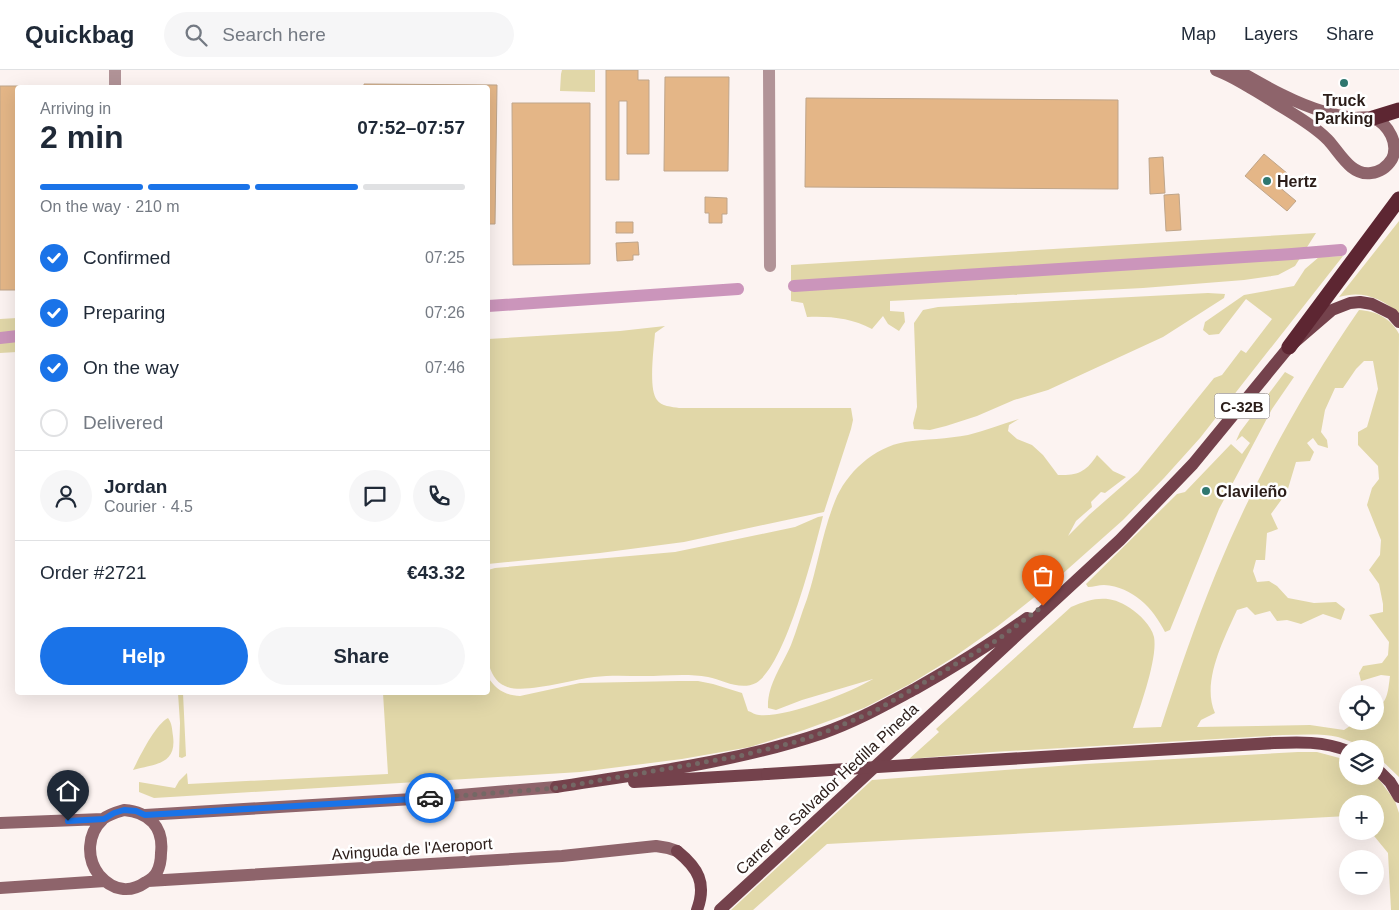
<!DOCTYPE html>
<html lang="en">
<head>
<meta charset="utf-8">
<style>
  :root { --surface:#fff; --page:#f6f6f7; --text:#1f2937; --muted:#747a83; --line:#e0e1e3; --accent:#1a73e8 }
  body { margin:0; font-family:Helvetica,sans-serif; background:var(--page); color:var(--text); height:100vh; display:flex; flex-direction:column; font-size:19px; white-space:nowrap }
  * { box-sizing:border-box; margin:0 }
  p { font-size:16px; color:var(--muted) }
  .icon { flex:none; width:28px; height:28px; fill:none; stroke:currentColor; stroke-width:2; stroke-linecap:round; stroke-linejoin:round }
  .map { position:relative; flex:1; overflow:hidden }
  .drawer { position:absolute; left:15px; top:15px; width:475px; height:610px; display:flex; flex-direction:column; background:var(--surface); border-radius:5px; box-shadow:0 5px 20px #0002 }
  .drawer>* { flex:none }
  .controls { position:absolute; left:1339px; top:615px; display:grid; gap:10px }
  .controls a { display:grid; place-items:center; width:45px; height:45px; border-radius:50%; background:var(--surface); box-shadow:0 5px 20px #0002; font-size:25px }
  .pin { position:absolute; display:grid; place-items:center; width:42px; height:42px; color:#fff; margin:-51px -21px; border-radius:50% 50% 50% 0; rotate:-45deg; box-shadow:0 0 5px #0007 }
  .pin .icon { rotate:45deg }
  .courier { position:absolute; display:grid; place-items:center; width:50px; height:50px; margin:-25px; border:4px solid #1a73e8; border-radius:50%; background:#fff; color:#222; box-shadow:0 1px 6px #0007 }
  .summary em { font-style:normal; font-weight:700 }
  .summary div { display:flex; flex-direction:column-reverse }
  .summary { display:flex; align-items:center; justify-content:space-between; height:85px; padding:0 25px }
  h1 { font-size:32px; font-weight:700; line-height:38px }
  .bar { display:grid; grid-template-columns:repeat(4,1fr); gap:8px 5px; align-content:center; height:60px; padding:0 25px }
  .bar i { height:6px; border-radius:4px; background:var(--line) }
  .bar .selected { background:var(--accent) }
  .bar p { grid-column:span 4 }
  .line { display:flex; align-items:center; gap:12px; padding:0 25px; border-top:1px solid var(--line) }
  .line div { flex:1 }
  .round { display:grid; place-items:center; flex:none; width:52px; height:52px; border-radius:26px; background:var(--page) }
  ol { padding:0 25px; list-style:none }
  li { display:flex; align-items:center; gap:15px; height:55px }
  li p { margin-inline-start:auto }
  li .icon { padding:5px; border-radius:50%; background:var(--accent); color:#fff; stroke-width:4 }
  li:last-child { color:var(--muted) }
  li i { width:28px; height:28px; border:2px solid var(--line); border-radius:50% }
  .primary-button { display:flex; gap:10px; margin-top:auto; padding:10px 25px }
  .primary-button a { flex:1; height:58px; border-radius:30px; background:var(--accent); color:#fff; font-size:20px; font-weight:700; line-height:58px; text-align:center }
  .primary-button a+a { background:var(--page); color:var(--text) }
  header { display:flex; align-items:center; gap:30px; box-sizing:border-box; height:70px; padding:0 25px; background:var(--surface); border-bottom:1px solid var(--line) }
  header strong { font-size:24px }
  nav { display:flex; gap:28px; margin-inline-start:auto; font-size:18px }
  .search { width:350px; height:45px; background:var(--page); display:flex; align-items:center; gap:12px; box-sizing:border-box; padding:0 18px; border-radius:28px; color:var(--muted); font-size:19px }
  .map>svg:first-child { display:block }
</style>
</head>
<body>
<header>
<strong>Quickbag</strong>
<div class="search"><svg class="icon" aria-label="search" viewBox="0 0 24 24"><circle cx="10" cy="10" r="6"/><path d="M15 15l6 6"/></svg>Search here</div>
<nav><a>Map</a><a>Layers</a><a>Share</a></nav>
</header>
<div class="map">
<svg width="1399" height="840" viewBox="0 0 1399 840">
  <rect width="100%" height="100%" fill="#fcf3f1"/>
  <path fill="#e1d7a8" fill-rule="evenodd" d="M 562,0 L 595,0 L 595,22 L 560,21 L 561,4 Z
    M 1399,151 L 1399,243 C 1381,228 1362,220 1339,227 Z
    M 1316,163 L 1295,196 L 1278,205 L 1244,210 L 1143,218 L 890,231 L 890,241 L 904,242 L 905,252 L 899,261 L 888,254 L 883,246 L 872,259 C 851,248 830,246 807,247 L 803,233 L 791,231 L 791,195 Z
    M 1343,186 L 1200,368 L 1164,408 L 1123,450 L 1051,514 L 998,556 L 954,587 L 910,614 L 864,638 L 804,660 L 750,677 L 682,689 L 580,702 L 154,728 L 139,722 L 139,712 L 175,718 L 179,711 L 187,703 L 188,714 L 388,704 L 383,623 L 488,622 L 488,607 C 496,620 505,625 520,626 L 580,613 L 679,611 L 698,611 L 713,614 L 742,623 L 748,641 C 752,642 755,645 759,645 C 785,648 850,623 873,609 L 802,630 L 776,640 L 768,638 C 767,615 782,596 791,575 C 797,560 801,544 807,529 C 818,496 822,463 835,431 C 846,403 874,377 905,372 C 925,369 948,369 968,365 C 985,361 1002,354 1019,349 L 1009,355 L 1008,361 L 1017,369 L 1032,375 L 1043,385 L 1058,405 C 1078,406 1087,401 1097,385 L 1113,401 L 1126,407 L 1105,423 L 1101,422 L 1091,432 L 1092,437 L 1076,451 L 1068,466 L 1089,445 L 1138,402 L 1214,308 L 1222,305 L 1241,280 L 1246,283 L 1272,249 L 1246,229 L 1219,264 L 1209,265 L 1203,260 L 1205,252 L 1244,225 L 1294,216 L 1305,199 L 1319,187 Z
    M 1208,223 L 1225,224 L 1224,228 L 1163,267 L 1048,320 L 1014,330 L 977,346 L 946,356 L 930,360 L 914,359 L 913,353 L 917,337 L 914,253 L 923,240 L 938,237 Z
    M 1359,240 C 1376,241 1391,248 1399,264 L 1398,390 L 1399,707 L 1375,684 L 1375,679 C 1363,679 1350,670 1338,667 C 1320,663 1301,665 1283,665 L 993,682 L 909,689 L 939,662 L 936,659 L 1071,537 C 1093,528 1109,524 1130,538 C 1140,545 1151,555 1154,567 C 1158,588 1140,637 1133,658 L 1161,657 C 1178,605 1195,554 1216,503 C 1254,411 1302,322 1359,240 ZM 1364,291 L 1373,291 L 1378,319 L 1367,357 L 1358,362 L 1358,375 L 1378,396 L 1379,409 L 1372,418 L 1367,435 L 1381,470 L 1380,485 L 1369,500 L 1379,514 L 1383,534 L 1383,542 L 1369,545 L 1389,572 L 1388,585 L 1382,593 L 1363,596 L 1359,603 L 1361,611 L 1381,605 L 1390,606 C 1388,621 1388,632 1375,640 L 1375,651 L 1356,652 L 1344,660 L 1310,655 L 1197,657 L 1201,650 L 1215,643 C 1201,612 1224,569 1237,540 L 1247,537 L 1255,545 L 1270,541 L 1277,551 L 1287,550 L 1301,554 L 1323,544 L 1341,550 L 1345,539 L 1336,532 L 1314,533 L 1288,528 L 1277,516 L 1269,511 L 1257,512 L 1253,501 L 1256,490 L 1265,490 L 1267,463 L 1278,459 L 1271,444 L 1287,422 L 1296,392 L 1310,391 L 1314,382 L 1307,373 L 1313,368 L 1318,375 L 1328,378 L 1327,370 L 1321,362 L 1325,340 L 1335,318 L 1343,318 L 1356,299 Z
    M 17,248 L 17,282 L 0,283 L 0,249 Z
    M 665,256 L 655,263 C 654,277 648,319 657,330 C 661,336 672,337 679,338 L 851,338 L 853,350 L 851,359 L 824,442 L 684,472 L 600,483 L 488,494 L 488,269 L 620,261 Z
    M 1285,302 L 1294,307 L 1272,339 L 1219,439 L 1170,560 L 1165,562 C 1153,538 1133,517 1104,515 C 1099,515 1093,517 1088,517 L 1086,514 L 1177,424 L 1185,422 L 1231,374 L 1242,384 L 1250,373 L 1242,366 L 1236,371 L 1240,362 Z
    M 823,446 C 814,481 786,595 756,613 C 740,621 723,610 708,607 C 687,603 665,606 644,606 C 627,606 610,605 594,607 C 573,609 523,625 505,616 C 495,612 491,602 488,592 L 488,500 L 495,498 L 675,482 L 795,457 L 818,447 Z
    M 178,623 L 183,623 L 186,686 L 182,688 L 179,687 L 180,653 Z
    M 168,648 C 172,653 172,659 173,666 C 177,695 154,694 133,700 C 140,686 155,655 168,648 Z
    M 1298,682 L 1317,682 L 1347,690 L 1348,706 L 1375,706 L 1375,704 L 1395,731 L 1399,743 L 1399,840 L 1391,840 L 1388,783 L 1370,761 L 1375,761 L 1375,734 L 1348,734 L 1347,746 L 827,774 L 753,840 L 731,840 L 872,710 L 1085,694 Z"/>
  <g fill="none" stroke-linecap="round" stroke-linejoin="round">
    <path stroke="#cb95bb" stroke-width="12" d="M 794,216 L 1292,184 L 1341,180
      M 488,236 L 738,219
      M 0,268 L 18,266"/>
  </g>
  <path fill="#e4b687" stroke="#bfa58a" d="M 606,0 L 638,0 L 638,10 L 649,10 L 649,84 L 627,84 L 627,31 L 619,31 L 619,110 L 606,110 Z
    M 665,7 L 729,7 L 728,101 L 664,101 Z
    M 364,14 L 497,15 L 495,154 L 488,154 L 488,18 L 364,18 Z
    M 0,16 L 72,16 L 18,18 L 18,220 L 0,220 Z
    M 806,28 L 1118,30 L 1118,119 L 805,117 Z
    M 512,33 L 590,33 L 590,194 L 513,195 Z
    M 1264,84 L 1288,104 L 1278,116 L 1296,131 L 1287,141 L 1245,106 Z
    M 1163,87 L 1165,123 L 1150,124 L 1149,88 Z
    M 1179,124 L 1181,160 L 1166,161 L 1164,125 Z
    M 705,127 L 727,128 L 727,144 L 722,144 L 722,153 L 709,153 L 709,143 L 705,143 Z
    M 616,152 L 633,152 L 633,163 L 616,163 Z
    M 638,172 L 639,185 L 633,185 L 633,190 L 617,191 L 616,173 Z"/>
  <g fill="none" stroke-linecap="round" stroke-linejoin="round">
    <path stroke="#b19397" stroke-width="12" d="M 769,0 L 770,196
      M 115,18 L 115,0"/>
    <path stroke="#8e646b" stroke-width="12" d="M 1216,0 C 1235,7 1252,19 1269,29 C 1289,42 1311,53 1328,70 C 1340,83 1351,106 1371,103 C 1380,102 1387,97 1392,89 C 1399,74 1389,55 1374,48 C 1369,46 1361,48 1355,48 C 1345,47 1335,45 1325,42 C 1294,33 1265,16 1237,0
      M 124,740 C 149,742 164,757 161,783 C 161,789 160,796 157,802 C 155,806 150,810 146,812 C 129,824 112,820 99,805 C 86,788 87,764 103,749 C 109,744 117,742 124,740 Z
      M 145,745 L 413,729 L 556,717
      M 0,753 L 103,749
      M 148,811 L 562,786 L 656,776 L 668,778 L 677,781
      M 0,818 L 105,811"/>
    <path stroke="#74424c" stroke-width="12" d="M 941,693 L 1274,673 C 1298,672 1324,671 1348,681
      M 1375,697 L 1390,712 L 1399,727
      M 634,712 L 767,704
      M 556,717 C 646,703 737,692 823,663 C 855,652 885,635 915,619 C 954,597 991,574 1027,548
      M 677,781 C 698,798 707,813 697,840
      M 720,840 L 1120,470 L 1193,394 L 1289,277 L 1332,240 L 1350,233 L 1360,232 L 1372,234 L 1392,244 L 1399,252"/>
    <path stroke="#5d2632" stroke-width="15" d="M 1373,48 L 1399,40
      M 1289,277 L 1399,129"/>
    <path stroke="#74424c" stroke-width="12" d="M 767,704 L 941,693"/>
  </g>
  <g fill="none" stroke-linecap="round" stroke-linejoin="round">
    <path stroke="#746865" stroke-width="5" stroke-dasharray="0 9" d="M 430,728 L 556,718 L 740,686 L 795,672 L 825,662 L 875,641 L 997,570 L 1043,536"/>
    <path stroke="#1a73e8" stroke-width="6" d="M 68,751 L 104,749 L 114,743 L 124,740 L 136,741 L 145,745 L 430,728"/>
  </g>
  <g fill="#2f776f" stroke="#fff" stroke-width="2">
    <circle cx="1344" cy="13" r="5"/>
    <circle cx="1267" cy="111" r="5"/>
    <circle cx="1206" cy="421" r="5"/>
  </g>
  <g text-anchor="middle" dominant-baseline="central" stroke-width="5" stroke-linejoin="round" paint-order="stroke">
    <rect fill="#fff" stroke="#6b615e" stroke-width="1" x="1214.5" y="323.5" width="55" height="25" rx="4"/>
    <g font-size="15" font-weight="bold" fill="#2b1d19">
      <text x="1242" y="336">C-32B</text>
    </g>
    <g font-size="16" font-weight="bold" fill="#2b1d19" stroke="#fff" text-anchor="start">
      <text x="1344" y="30" text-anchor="middle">Truck<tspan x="1344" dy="18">Parking</tspan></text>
      <text x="1277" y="111">Hertz</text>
      <text x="1216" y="421">Clavileño</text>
    </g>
    <g font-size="16" fill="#2b1d19" stroke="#fff">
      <text transform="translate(827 719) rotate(-43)">Carrer de Salvador Hedilla Pineda</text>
      <text transform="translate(412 779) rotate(-4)">Avinguda de l'Aeroport</text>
    </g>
  </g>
</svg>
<div class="controls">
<a><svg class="icon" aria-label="locate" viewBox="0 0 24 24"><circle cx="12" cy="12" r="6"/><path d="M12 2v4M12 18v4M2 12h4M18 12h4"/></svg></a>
<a><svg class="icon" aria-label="layers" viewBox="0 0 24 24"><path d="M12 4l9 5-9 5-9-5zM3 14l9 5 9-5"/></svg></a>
<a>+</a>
<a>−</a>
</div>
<div class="pin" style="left:1043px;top:536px;background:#ea580c"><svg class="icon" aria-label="bag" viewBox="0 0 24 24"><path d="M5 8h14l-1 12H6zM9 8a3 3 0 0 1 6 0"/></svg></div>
<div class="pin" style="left:68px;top:751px;background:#1f2937"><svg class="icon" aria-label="home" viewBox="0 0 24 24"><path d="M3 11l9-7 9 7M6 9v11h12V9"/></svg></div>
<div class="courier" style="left:430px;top:728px"><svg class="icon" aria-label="car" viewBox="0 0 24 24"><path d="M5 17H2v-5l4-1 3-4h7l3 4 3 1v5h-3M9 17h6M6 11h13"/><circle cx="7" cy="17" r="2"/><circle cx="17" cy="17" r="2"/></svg></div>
<section class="drawer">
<div class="summary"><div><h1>2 min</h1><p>Arriving in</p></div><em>07:52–07:57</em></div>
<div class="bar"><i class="selected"></i><i class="selected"></i><i class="selected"></i><i></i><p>On the way · 210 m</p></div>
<ol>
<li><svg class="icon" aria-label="check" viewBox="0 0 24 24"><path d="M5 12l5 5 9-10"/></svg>Confirmed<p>07:25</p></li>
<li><svg class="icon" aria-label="check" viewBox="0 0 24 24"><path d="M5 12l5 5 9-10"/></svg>Preparing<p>07:26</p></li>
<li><svg class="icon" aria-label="check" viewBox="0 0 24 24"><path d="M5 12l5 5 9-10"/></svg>On the way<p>07:46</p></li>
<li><i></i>Delivered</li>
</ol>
<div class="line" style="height:90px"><a class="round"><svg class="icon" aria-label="person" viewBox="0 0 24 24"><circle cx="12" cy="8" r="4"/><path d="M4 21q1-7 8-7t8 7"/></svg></a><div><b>Jordan</b><p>Courier · 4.5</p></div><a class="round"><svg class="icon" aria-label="chat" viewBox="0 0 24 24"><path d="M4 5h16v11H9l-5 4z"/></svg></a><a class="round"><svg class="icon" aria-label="phone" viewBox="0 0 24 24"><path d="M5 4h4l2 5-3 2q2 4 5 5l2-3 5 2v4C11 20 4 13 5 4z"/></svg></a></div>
<div class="line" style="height:65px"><div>Order #2721</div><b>€43.32</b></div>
<div class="primary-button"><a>Help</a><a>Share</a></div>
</section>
</div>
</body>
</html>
